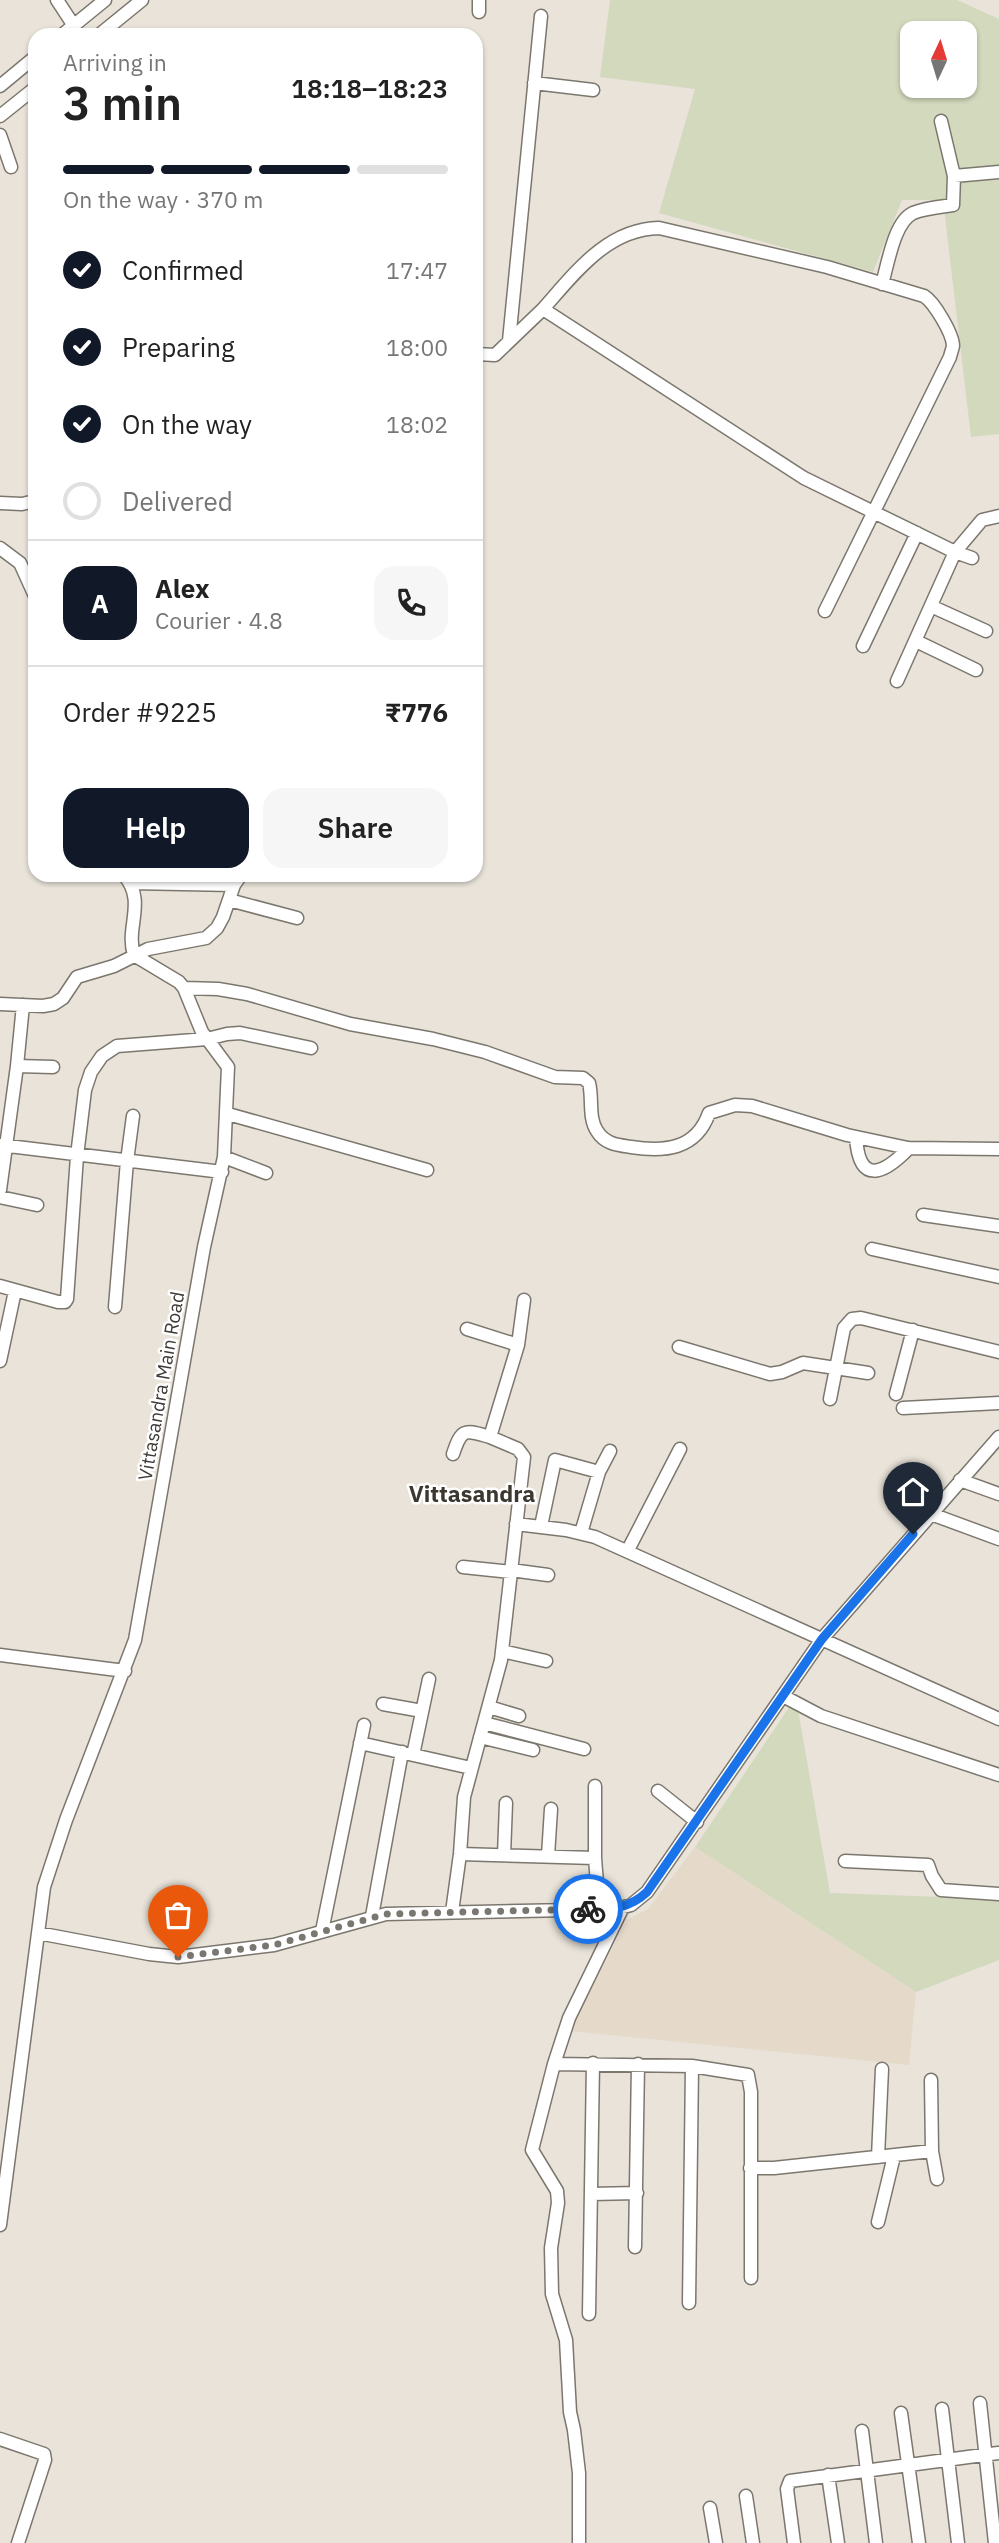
<!DOCTYPE html>
<html lang="en">
<head>
<meta charset="utf-8">
<style>
  :root { --surface:#fff; --page:#f6f6f6; --text:#222; --muted:#767676; --line:#e0e0e0; --accent:#111827 }
  body { margin:0; font-family:"IBM Plex Sans",sans-serif; background:var(--page); color:var(--text); height:100vh; display:flex; flex-direction:column; font-size:26px; white-space:nowrap }
  * { box-sizing:border-box; margin:0 }
  p { font-size:23px; color:var(--muted) }
  .icon { flex:none; width:38px; height:38px; fill:none; stroke:currentColor; stroke-width:2; stroke-linecap:round; stroke-linejoin:round }
  .map { position:relative; flex:1; overflow:hidden }
  .panel { position:absolute; left:28px; top:28px; width:455px; height:854px; display:flex; flex-direction:column; background:var(--surface); border-radius:21px; box-shadow:0 2px 5px #0004 }
  .panel>* { flex:none }
  .needle { width:46px; rotate:4deg }
  .fabs { position:absolute; left:900px; top:21px; display:grid; gap:14px }
  .fabs a { display:grid; place-items:center; width:77px; height:77px; border-radius:14px; background:var(--surface); box-shadow:0 2px 5px #0004; font-size:35px }
  .pin { position:absolute; display:grid; place-items:center; width:60px; height:60px; color:#fff; margin:-72px -30px; border-radius:50% 50% 50% 0; rotate:-45deg; box-shadow:0 0 7px #0007 }
  .pin .icon { rotate:45deg }
  .courier { position:absolute; display:grid; place-items:center; width:70px; height:70px; margin:-35px; border:5px solid #1a73e8; border-radius:50%; background:#fff; color:#222; box-shadow:0 2px 9px #0007 }
  .overview em { font-style:normal; font-weight:600 }
  .overview div { display:flex; flex-direction:column-reverse }
  .overview { display:flex; align-items:center; justify-content:space-between; height:119px; padding:0 35px }
  h1 { font-size:46px; font-weight:600; line-height:52px }
  .bar { display:grid; grid-template-columns:repeat(4,1fr); gap:10px 7px; align-content:center; height:84px; padding:0 35px }
  .bar i { height:9px; border-radius:5px; background:var(--line) }
  .bar .selected { background:var(--accent) }
  .bar p { grid-column:span 4 }
  .line { display:flex; align-items:center; gap:18px; padding:0 35px; border-top:2px solid var(--line) }
  .line div { flex:1 }
  .round { display:grid; place-items:center; flex:none; width:74px; height:74px; border-radius:21px; background:var(--page) }
  ol { padding:0 35px; list-style:none }
  li { display:flex; align-items:center; gap:21px; height:77px }
  li p { margin-inline-start:auto }
  li .icon { padding:7px; border-radius:50%; background:var(--accent); color:#fff; stroke-width:4 }
  li:last-child { color:var(--muted) }
  li i { width:38px; height:38px; border:4px solid var(--line); border-radius:50% }
  .primary-button { display:flex; gap:14px; margin-top:auto; padding:14px 35px }
  .primary-button a { flex:1; height:80px; border-radius:21px; background:var(--accent); color:#fff; font-size:28px; font-weight:600; line-height:80px; text-align:center }
  .primary-button a+a { background:var(--page); color:var(--text) }
  .map>svg:first-child { display:block }
</style>
</head>
<body>
<div class="map">
<svg width="999" height="2543" viewBox="0 0 999 2543">
  <rect width="100%" height="100%" fill="#e9e3d9"/>
  <path fill="#e5dac9" d="M 695,1847 L 916,1992 L 909,2065 L 570,2031 L 627,1920 L 648,1909 Z"/>
  <path fill="#d2d9bd" fill-rule="evenodd" d="M 610,0 L 957,0 L 999,19 L 999,434 L 971,437 L 943,200 L 902,200 L 873,272 L 659,213 L 695,89 L 600,77 ZM 912,33 L 964,33 L 964,86 L 912,86 Z
    M 790,1706 L 798,1710 L 830,1893 L 999,1899 L 999,1960 L 916,1992 L 695,1847 Z"/>
  <g fill="none" stroke-linecap="round" stroke-linejoin="round">
    <defs>
      <path id="minor" d="M 57,0 L 74,26
        M 479,12 L 479,0
        M 62,35 L 105,0
        M 99,35 L 142,0
        M 534,83 L 593,90
        M 0,86 L 35,57
        M 0,116 L 35,88
        M 0,135 L 11,167
        M 954,176 L 999,172
        M 882,284 C 888,264 894,222 913,213 C 925,208 940,207 953,205 L 954,176 L 941,121
        M 543,309 C 575,273 607,229 659,228 L 827,267 L 924,296 C 934,302 953,334 953,346 C 953,347 950,356 950,357 L 825,611
        M 509,341 L 541,16
        M 476,354 L 495,355 L 543,309 L 804,478 L 955,552 L 982,520 L 999,516
        M 0,503 L 22,504 L 35,501
        M 0,548 L 20,563 L 35,596
        M 933,607 L 986,631
        M 916,641 L 976,670
        M 863,646 L 917,533
        M 897,681 L 955,552 L 972,558
        M 131,883 L 234,885 L 241,875
        M 229,900 L 297,918
        M 184,988 L 218,989 L 247,994 L 350,1024 L 433,1039 L 485,1052 L 555,1077 L 583,1078 L 589,1083 C 593,1098 588,1118 597,1131 C 605,1144 617,1145 631,1147 C 664,1152 696,1150 709,1113 L 735,1105 L 752,1106 L 847,1135 L 908,1148 L 999,1149
        M 0,1004 L 43,1006 L 54,1004 L 63,998 L 77,977 L 114,966 L 148,949 L 206,938 L 217,928 L 223,917 L 234,885
        M 17,1066 L 53,1067
        M 228,1114 L 427,1170
        M 856,1137 C 859,1185 883,1175 909,1148
        M 0,1145 L 222,1172
        M 224,1157 L 266,1173
        M 0,1190 L 17,1066 L 23,1005
        M 0,1197 L 37,1205
        M 923,1215 L 999,1226
        M 872,1249 L 999,1277
        M 0,1286 L 58,1302 L 65,1302 L 67,1299 L 77,1156 L 85,1090 L 91,1072 L 102,1056 L 117,1046 L 207,1039 L 227,1034 L 240,1033 L 311,1048
        M 115,1307 L 127,1161 L 133,1116
        M 467,1329 L 518,1345
        M 679,1347 L 770,1374 L 782,1372 L 803,1363 L 868,1373
        M 0,1361 L 15,1291
        M 896,1394 L 913,1330
        M 830,1399 L 844,1328 L 852,1319 L 861,1318 L 999,1352
        M 903,1408 L 999,1403
        M 453,1454 C 462,1427 465,1430 490,1437
        M 960,1480 L 999,1494
        M 931,1514 L 999,1539
        M 516,1524 L 566,1530 L 595,1537 L 999,1719
        M 541,1526 L 555,1460 L 599,1472
        M 581,1533 L 599,1472 L 610,1451
        M 628,1550 L 680,1449
        M 463,1567 L 511,1572
        M 511,1570 L 548,1575
        M 502,1651 L 546,1661
        M 0,1655 L 125,1671
        M 783,1696 L 821,1716 L 999,1775
        M 383,1704 L 422,1711
        M 489,1707 L 519,1716
        M 484,1723 L 584,1749
        M 480,1737 L 533,1750
        M 360,1743 L 471,1768
        M 413,1755 L 429,1679
        M 595,1786 L 595,1858 L 599,1909
        M 658,1791 L 697,1822
        M 460,1854 L 595,1858
        M 504,1855 L 506,1803
        M 548,1856 L 551,1809
        M 845,1861 L 928,1865 L 932,1876 L 941,1890 L 999,1894
        M 452,1912 L 460,1854 L 464,1797 L 501,1660 L 524,1457 L 518,1449 L 490,1437 L 518,1345 L 524,1300
        M 372,1916 L 402,1752
        M 322,1931 L 364,1725
        M 38,1933 L 149,1954 L 178,1957 L 274,1945 L 386,1914 L 616,1909 L 631,1905 L 647,1892 L 822,1639 L 999,1437
        M 554,2064 L 692,2066 L 748,2075 L 751,2092 L 751,2278
        M 931,2080 L 932,2151 L 937,2179
        M 878,2157 L 882,2069
        M 750,2168 L 774,2168 L 932,2151
        M 591,2194 L 637,2193
        M 878,2222 L 894,2156
        M 0,2225 L 44,1887 L 66,1820 L 135,1640 L 204,1247 L 224,1157 L 228,1067 L 202,1032 L 184,988 L 179,982 L 134,955 C 125,927 147,902 124,875
        M 635,2247 L 638,2064
        M 689,2303 L 692,2066
        M 589,2314 L 593,2063
        M 980,2403 L 995,2543
        M 942,2409 L 958,2543
        M 901,2413 L 919,2543
        M 862,2431 L 876,2543
        M 0,2439 L 44,2454 L 45,2460 L 18,2543
        M 828,2475 L 838,2543
        M 746,2496 L 753,2543
        M 710,2508 L 716,2543
        M 579,2543 L 579,2473 L 574,2430 L 570,2412 L 566,2340 L 552,2294 L 551,2248 L 558,2203 L 557,2191 L 532,2150 L 554,2064 L 569,2018 L 623,1907
        M 794,2543 L 787,2489 L 790,2481 L 998,2453"/>
    </defs>
    <use href="#minor" stroke="#7c776e" stroke-width="15"/>
    <use href="#minor" stroke="#fff" stroke-width="12"/>
  </g>
  <g fill="none" stroke-linecap="round" stroke-linejoin="round">
    <path stroke="#7a7670" stroke-width="7" stroke-dasharray="0 12.6" d="M 178,1957 L 274,1945 L 386,1914 L 588,1909"/>
    <path stroke="#1a73e8" stroke-width="9" d="M 588,1909 C 611,1909 629,1909 647,1892 L 822,1639 L 913,1534"/>
  </g>
  <g text-anchor="middle" dominant-baseline="central" stroke-width="5" stroke-linejoin="round" paint-order="stroke">
    <g font-size="19" fill="#3e3b37" stroke="#fff">
      <text transform="translate(161 1386) rotate(-80)">Vittasandra Main Road</text>
    </g>
    <g font-size="23" font-weight="bold" fill="#3c372f" stroke="#fff">
      <text x="472" y="1493">Vittasandra</text>
    </g>
  </g>
</svg>
<div class="fabs">
<a><svg class="needle" viewBox="-14 -14 28 28"><path d="M0-13l5 13h-10z" fill="#e53935"/><path d="M0 13l5-13h-10z" fill="#767676"/></svg></a>
</div>
<div class="pin" style="left:178px;top:1957px;background:#ea580c"><svg class="icon" aria-label="bag" viewBox="0 0 24 24"><path d="M5 8h14l-1 12H6zM9 8a3 3 0 0 1 6 0"/></svg></div>
<div class="pin" style="left:913px;top:1534px;background:#1f2937"><svg class="icon" aria-label="home" viewBox="0 0 24 24"><path d="M3 11l9-7 9 7M6 9v11h12V9"/></svg></div>
<div class="courier" style="left:588px;top:1909px"><svg class="icon" aria-label="bike" viewBox="0 0 24 24"><circle cx="6" cy="16" r="4"/><circle cx="18" cy="16" r="4"/><path d="M6 16l4-8h5l3 8M10 8l3 8H6M13 5h3"/></svg></div>
<section class="panel">
<div class="overview"><div><h1>3 min</h1><p>Arriving in</p></div><em>18:18–18:23</em></div>
<div class="bar"><i class="selected"></i><i class="selected"></i><i class="selected"></i><i></i><p>On the way · 370 m</p></div>
<ol>
<li><svg class="icon" aria-label="check" viewBox="0 0 24 24"><path d="M5 12l5 5 9-10"/></svg>Confirmed<p>17:47</p></li>
<li><svg class="icon" aria-label="check" viewBox="0 0 24 24"><path d="M5 12l5 5 9-10"/></svg>Preparing<p>18:00</p></li>
<li><svg class="icon" aria-label="check" viewBox="0 0 24 24"><path d="M5 12l5 5 9-10"/></svg>On the way<p>18:02</p></li>
<li><i></i>Delivered</li>
</ol>
<div class="line" style="height:126px"><b class="round" style="background:var(--accent);color:#fff">A</b><div><b>Alex</b><p>Courier · 4.8</p></div><a class="round"><svg class="icon" aria-label="phone" viewBox="0 0 24 24"><path d="M5 4h4l2 5-3 2q2 4 5 5l2-3 5 2v4C11 20 4 13 5 4z"/></svg></a></div>
<div class="line" style="height:91px"><div>Order #9225</div><b>₹776</b></div>
<div class="primary-button"><a>Help</a><a>Share</a></div>
</section>
</div>
</body>
</html>
